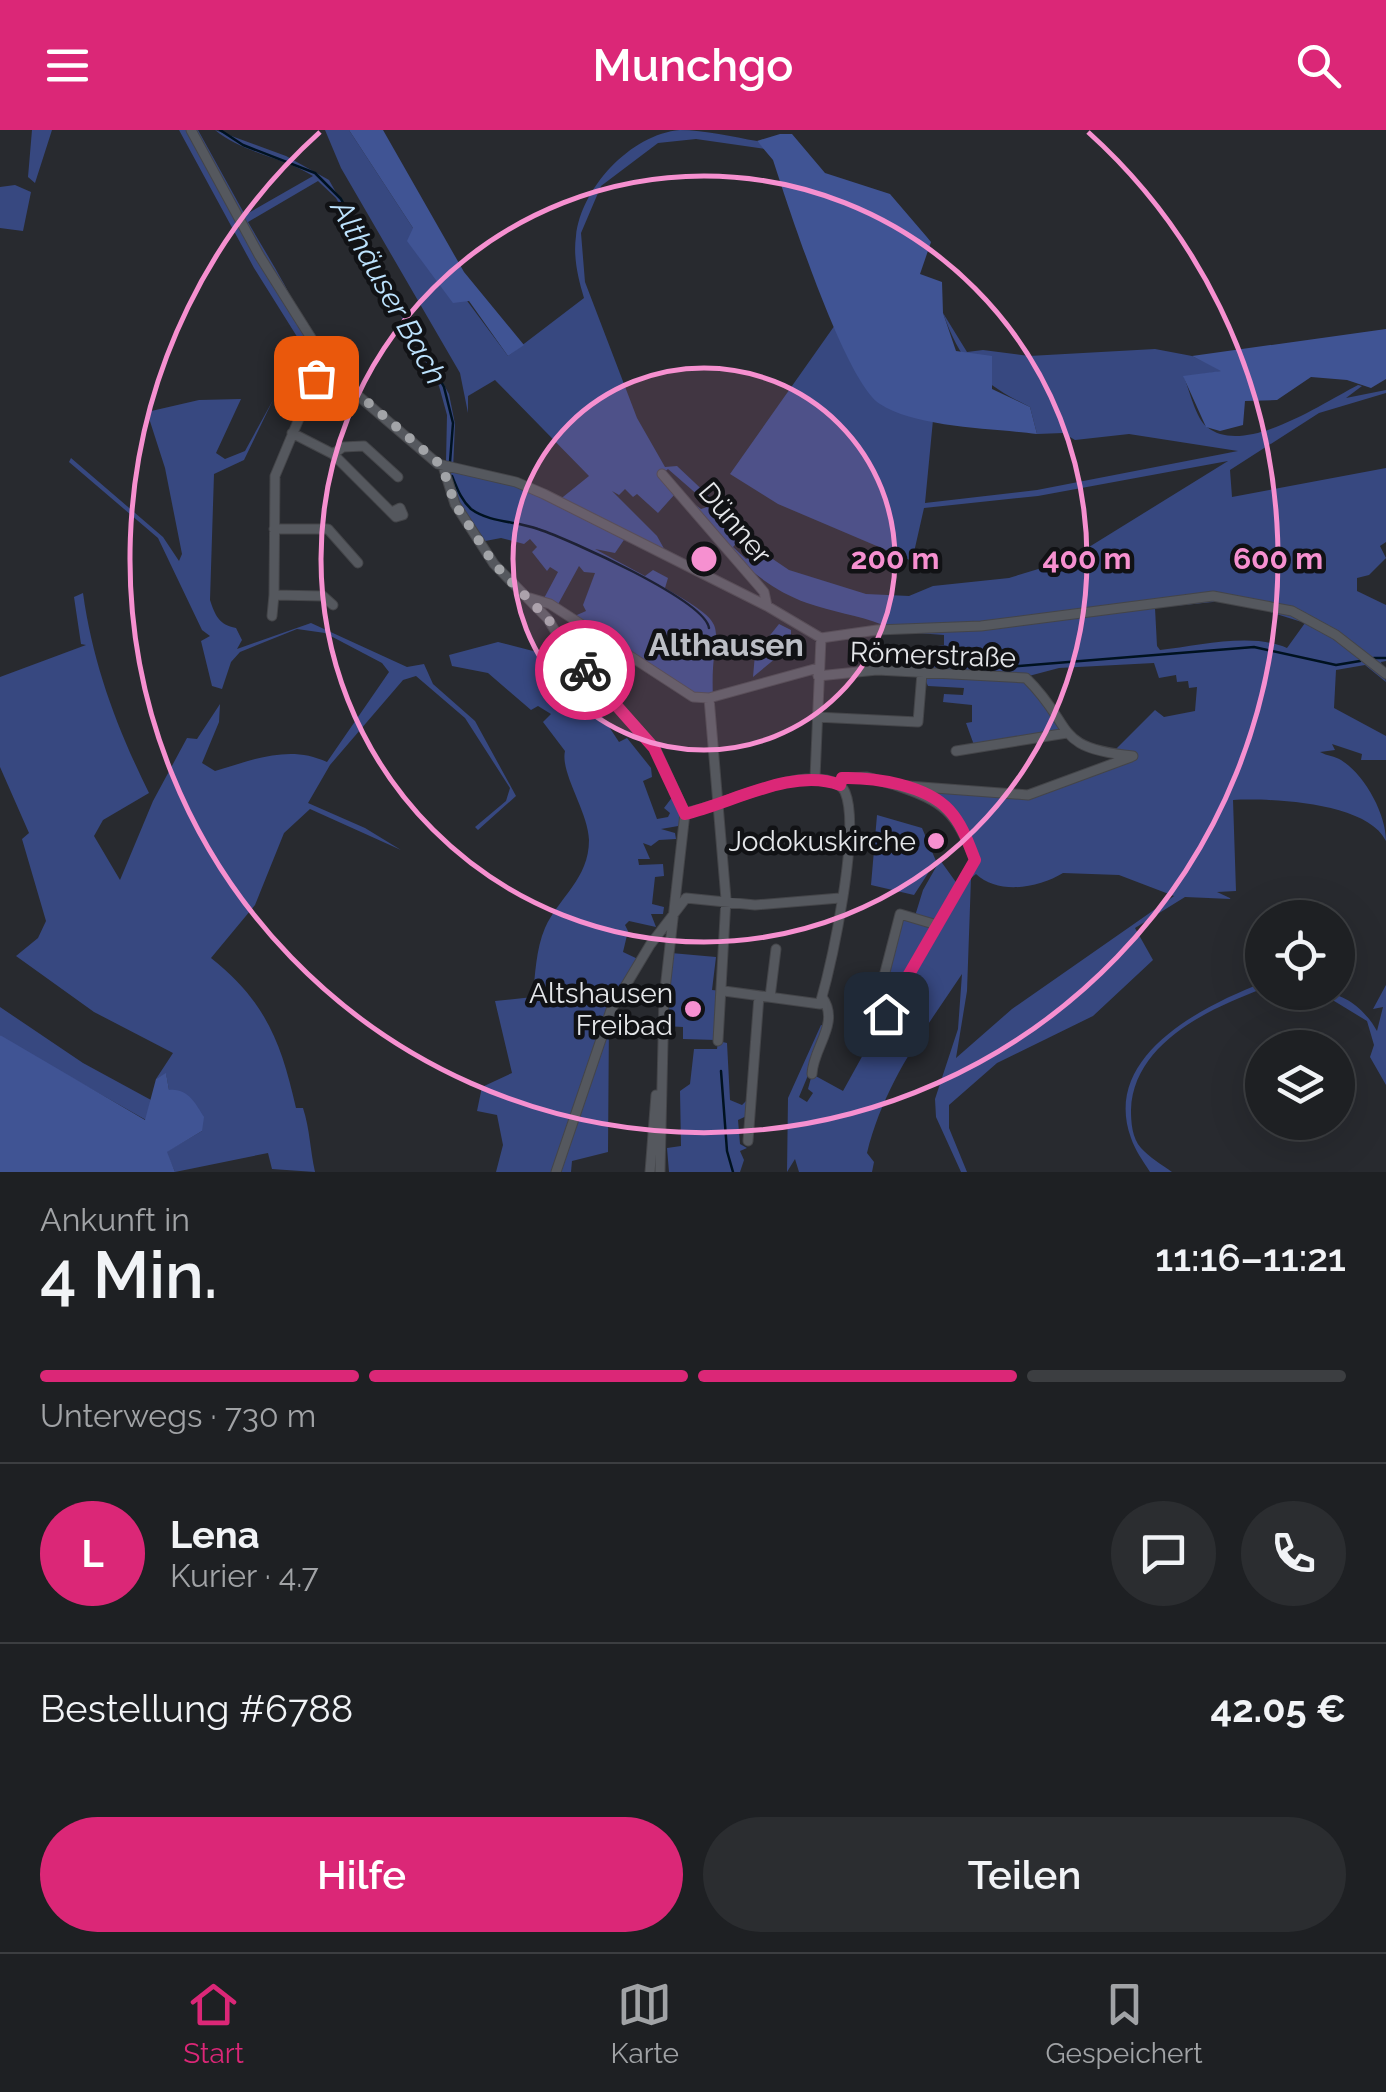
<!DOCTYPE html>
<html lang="de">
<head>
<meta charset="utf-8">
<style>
  :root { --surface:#1e2023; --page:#2b2d30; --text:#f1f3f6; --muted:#a1a3a6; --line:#3c3e41; --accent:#db2777 }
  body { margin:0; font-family:Raleway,sans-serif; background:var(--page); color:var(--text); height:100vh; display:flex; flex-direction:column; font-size:38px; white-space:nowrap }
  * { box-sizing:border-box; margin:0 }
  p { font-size:32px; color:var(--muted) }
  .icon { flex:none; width:55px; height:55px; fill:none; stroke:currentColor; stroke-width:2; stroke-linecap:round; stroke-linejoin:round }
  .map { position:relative; height:1042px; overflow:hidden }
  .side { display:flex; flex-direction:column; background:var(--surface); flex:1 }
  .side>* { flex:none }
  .fabs { position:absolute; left:1245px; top:770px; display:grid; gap:20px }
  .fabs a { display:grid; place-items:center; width:110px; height:110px; border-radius:50%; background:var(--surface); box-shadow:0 10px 40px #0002,0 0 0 2px var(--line); font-size:50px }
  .pin { position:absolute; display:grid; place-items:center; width:85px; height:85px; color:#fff; margin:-42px; border-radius:20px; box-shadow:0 5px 15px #0006 }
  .courier { position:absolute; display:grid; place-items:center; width:100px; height:100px; margin:-50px; border:8px solid #db2777; border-radius:50%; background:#fff; color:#222; box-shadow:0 2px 12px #0007 }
  .summary em { font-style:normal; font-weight:600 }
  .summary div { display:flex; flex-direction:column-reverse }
  .summary { display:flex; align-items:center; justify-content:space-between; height:170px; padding:0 40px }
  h1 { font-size:65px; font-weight:600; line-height:75px }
  .bar { display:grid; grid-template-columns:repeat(4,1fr); gap:15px 10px; align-content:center; height:120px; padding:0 40px }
  .bar i { height:12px; border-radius:8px; background:var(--line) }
  .bar .active { background:var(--accent) }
  .bar p { grid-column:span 4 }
  .line { display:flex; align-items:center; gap:25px; padding:0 40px; border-top:2px solid var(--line) }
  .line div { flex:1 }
  .round { display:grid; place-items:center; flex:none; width:105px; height:105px; border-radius:52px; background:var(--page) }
  .action { display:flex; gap:20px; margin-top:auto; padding:20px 40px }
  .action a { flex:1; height:115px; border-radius:60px; background:var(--accent); color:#fff; font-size:40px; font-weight:600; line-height:115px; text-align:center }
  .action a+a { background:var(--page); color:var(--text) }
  header { display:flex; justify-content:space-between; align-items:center; height:130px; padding:0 40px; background:var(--accent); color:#fff; font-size:45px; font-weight:600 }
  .menu { display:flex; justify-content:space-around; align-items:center; height:140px; border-top:2px solid var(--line); background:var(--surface); font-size:28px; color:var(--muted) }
  .menu a { display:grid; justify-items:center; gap:5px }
  .menu .active { color:var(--accent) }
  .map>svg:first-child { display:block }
</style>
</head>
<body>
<header><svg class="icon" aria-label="menu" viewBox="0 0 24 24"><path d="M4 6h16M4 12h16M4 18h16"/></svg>Munchgo<svg class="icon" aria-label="search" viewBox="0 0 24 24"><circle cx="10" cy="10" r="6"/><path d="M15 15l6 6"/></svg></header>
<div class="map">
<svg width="1386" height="1042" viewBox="0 0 1386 1042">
  <rect width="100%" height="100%" fill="#282a2f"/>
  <path fill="#374880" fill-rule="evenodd" d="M 32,0 L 52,0 L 35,53 L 28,47 Z
    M 179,0 L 198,0 L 245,85 L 313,46 C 282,26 244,24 215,0 L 286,26 L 329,50 L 449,264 L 455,294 L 453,340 L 517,351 L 558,371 L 589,346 L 495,250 L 468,266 L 468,283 L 460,243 L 341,38 L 325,0 L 349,0 L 413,98 L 508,226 L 584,168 C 578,148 573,127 576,106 C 581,58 631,4 680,0 C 705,0 733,7 757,11 L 765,19 L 696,9 L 658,13 L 601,56 L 581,103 L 585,152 L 637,288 L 665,337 L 677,336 L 711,368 L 707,373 L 668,339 L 662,344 L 659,341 L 658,347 L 675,364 L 658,383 L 637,364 L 633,367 L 625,359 L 619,365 L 612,361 L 657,406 L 667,424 L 628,404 L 615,423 L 595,419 L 645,446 L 653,440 L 668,448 L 665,458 C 740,502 709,490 713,567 L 701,568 L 570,488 L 586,481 L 583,475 L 595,443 L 584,442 L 579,436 L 556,478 L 542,472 L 558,442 L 550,437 L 547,441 L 532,422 L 537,417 L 530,409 L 524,414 L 501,408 L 480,412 L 462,386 L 446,332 L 447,285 L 439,256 L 336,68 L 318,51 L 248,92 C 270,131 320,205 316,248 L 306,221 L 254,138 Z
    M 15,55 L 31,62 L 23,101 L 0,98 L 0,57 Z
    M 943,183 L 967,222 L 983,220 L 1029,226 L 1155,219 L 1192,226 L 1223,241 L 1184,247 C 1189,259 1196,289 1207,297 C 1244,327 1321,274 1358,255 L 1362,256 L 1346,268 L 1386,260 L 1386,263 L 1319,283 L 1230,340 L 1232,367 L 1386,338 L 1386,412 L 1380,416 L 1386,428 L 1369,445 L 1357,448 L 1357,461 L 1386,475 L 1386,531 L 1381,532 L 1386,552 L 1365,535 L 1336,540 L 1334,578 L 1386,606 L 1386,630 L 1361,630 L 1362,624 L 1332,614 L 1335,620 L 1320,622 C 1327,626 1335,626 1341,630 C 1365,645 1386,684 1386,711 C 1367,672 1271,668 1233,670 L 1236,761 L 1217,762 L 1232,769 L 1185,767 L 1135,798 L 1153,830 L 1093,886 L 997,933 L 949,975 L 949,998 L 967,1042 L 961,1042 L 936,987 L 935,969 L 958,899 L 962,844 C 923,902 884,954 867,1023 L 874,1032 L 872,1042 L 799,1042 L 795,1029 L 787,1042 L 788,968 L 821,895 L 828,897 L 799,967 L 807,972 L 813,963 L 808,959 L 812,944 L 843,961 L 885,885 L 875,881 L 900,784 L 915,786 L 923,760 L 940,730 L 958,755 L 975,730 L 961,696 L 923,657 L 1028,665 L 1131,627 L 1109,626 L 1155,580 L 1164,587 L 1195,581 L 1197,557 L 1189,558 L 1188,551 L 1177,552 L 1176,545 L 1159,548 L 1154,533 L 1059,538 L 1025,547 L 1067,603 L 974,615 L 966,593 L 972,592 L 972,575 L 943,572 L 944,564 L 963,565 L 964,558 L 928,556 L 922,543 L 909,542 L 908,522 L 944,515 L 944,505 L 877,500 L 883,495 C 858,485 832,482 807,473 C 752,453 720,411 684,367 L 701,379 L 710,376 L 744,405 L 733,417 L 746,429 L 761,421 L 789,440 L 866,464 L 909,466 L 933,456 L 1009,448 L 1068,430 L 1228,331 L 1038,366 L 924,378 L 912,431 L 778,374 L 730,344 L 835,195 C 853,239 884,284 933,290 L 925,373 L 1037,360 L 1238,321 L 1129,304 L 1075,310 L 1063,303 L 1037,304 L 1030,277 C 981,253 961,234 943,183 ZM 1232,470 L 1305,493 L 1287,518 C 1251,502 1198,516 1160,520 L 1157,516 L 1155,478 ZM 1063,743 L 1119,745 L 1174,766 L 1012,879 L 956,928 L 967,861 L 971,748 L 976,744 C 998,765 1039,758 1063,743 Z
    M 241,269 L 216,323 L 225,329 L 245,321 L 273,270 L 244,330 L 214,344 L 210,470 C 215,485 219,495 236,498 L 242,510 L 237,519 L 311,493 L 407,537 L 424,534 L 433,554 L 475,591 L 516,666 L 478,700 L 475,697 L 506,671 L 510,658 L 465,588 L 416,546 L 403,550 L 330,635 L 308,673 L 365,698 L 401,720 L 310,679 L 284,703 L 255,775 L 211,828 C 266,872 281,912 296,978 L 303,978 C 310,1000 310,1019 315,1042 L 272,1039 L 268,1023 L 175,1042 L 166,1022 L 202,1001 L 169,960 L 166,944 L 156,949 L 173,923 L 94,882 L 16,826 L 38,808 L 46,791 L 22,709 L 29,703 L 0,637 L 0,547 L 86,515 L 81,514 L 74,467 L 83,463 C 93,535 117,598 149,663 L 103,690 L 94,706 L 120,750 L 153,671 L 187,608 L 197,609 L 220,574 L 219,592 L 202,633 L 215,641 C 253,630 289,614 327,632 L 389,542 L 382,533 L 325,503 L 297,499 L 240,522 L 231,532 L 222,559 L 212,556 L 201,511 L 210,506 L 202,500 L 158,408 L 69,332 L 71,328 L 163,407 L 179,431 L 182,424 L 165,338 L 147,282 L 199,270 Z
    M 779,494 L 791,500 L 791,517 L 778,519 L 776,528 L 753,547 L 755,524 Z
    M 498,512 L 560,528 L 548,543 L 570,574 L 594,574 L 619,612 L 627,608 L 651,638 L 652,647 L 643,651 L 657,689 L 668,687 L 670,683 L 664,678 L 677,661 L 684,695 L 661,699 L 675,703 L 676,709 L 659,710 L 651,716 L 643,713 L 650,729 L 638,729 L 639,735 L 663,734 L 664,746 L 655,747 L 652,774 L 664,777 L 663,784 L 651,784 L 656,797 L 629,791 L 625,795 L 628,801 L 623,822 L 640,830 L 609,886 L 608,1022 L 572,1031 L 571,1042 L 496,1042 L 503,1015 L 497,985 L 477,981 L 482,957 L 512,943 L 495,871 L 533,867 C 535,845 536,819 545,798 C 559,767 589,749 589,710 C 588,681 560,643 565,621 L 543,592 L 551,584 L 538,576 L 531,580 L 488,543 L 452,536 L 449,525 Z
    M 877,685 L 922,698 L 936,731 L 914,765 L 871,755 Z
    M 671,823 L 716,827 L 712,860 L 722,861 L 716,910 L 683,909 L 683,897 L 665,896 Z
    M 1262,853 L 1262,859 C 1208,879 1133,914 1131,980 C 1131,992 1132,1008 1141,1018 C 1149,1027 1162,1035 1172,1042 L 1150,1042 C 1143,1031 1135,1020 1131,1008 C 1101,926 1203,876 1262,853 Z
    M 1386,855 L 1386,955 L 1370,927 L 1374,915 L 1367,891 L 1321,863 C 1345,862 1366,881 1377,901 L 1383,877 L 1373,879 Z
    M 0,877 L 83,933 L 151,970 L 146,990 L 5,910 L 0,905 Z
    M 718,911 L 727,913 L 730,970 L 742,975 L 747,970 L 753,983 L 738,990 L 740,1014 L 747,1018 L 740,1021 L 744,1030 L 740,1042 L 669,1042 L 667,1018 L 681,1016 L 680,961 L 690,954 L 694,919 L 717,919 Z"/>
  <path fill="#405494" d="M 349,0 L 383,0 L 464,142 L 524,215 L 508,226 L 469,171 L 453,173 L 407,111 L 413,98 Z
    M 780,4 L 792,4 L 825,43 L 890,64 L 926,106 L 931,112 L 920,144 L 942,152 L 943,183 L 956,221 L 992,226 L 992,259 L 1030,277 L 1037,304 C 992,298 917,298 880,274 C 845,252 788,76 773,30 L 757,11 Z
    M 1386,199 L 1386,249 L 1371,258 L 1347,250 L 1311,247 L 1277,270 L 1245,271 L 1243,295 L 1220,301 L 1206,297 L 1183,246 L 1221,241 L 1192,226 Z
    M 0,905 L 145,990 L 156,949 L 166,943 L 169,960 C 188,958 195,973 204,987 L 202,1001 L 167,1022 L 175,1042 L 0,1042 Z"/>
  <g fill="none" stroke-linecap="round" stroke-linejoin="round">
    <path stroke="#001220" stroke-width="2.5" d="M 220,0 L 243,15 L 315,43 L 341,69 L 444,257 L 453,293 L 450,332
      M 452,346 C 457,358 461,370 471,379 C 490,393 517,391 538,399 C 568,409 705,470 709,498
      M 1374,528 L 1386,528
      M 993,538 L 1254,517 L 1336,535 L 1360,531
      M 721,941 L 727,1021 L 733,1042"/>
    <defs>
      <path id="minor" d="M 191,0 L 259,125 L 335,246 L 438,334 L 516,352 L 544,364 L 767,476 L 821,508 L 877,500 L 981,496 L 1213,466 L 1292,481 L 1336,505 L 1386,544
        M 329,239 L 316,248 L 275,346 L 274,465 L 323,466 L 333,475
        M 292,303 L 333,324 L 396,387 L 403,385 L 400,378 L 394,381
        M 333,324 L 343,317 L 364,316 L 398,347
        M 443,336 L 455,374 L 494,434 L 548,489 L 567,521 L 655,618 L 685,683 L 664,868 L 660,1042
        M 662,344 L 764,462 L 767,476
        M 274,399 L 328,399 L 358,433
        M 530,468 L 550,474 L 693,567 L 709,568 L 818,538
        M 272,486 L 274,465
        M 818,546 L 877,540 L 1026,548 C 1076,597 1051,618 1133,626
        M 709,568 L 726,769 L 718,911
        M 816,587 L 918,592 L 922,543
        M 956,621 L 1067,603
        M 815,648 L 821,508
        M 840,655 L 843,648 L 867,647 L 895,655 L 1028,665 L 1131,627
        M 895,655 C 945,672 955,681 975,730 L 886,884 L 875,881 L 900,784 L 937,795
        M 685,683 C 724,675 781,646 819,649 C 827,649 841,653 845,662 C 861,700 832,832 820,874 L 724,861
        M 770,867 L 776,819
        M 812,944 C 813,917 841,893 822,867
        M 748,1011 L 759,866
        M 556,1042 L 611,880 L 650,815 L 686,768 L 755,775 L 840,768
        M 650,1042 L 656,965"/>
    </defs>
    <use href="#minor" stroke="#444549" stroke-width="11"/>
    <use href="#minor" stroke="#55585e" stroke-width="9"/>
  </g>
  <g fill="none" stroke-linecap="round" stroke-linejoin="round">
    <path stroke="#a2a4a8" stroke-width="10" stroke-dasharray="0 18" d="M 316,248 L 310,268 L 329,239 L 442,336 L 455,374 L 494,434 L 548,489 L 585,540"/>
    <path stroke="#db2777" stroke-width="12" d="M 585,540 L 654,618 L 685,684 C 732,673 793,637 840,655 L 842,648 C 874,647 926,655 949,680 C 962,694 968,712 975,730 L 886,884"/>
  </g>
  <circle cx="704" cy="429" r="191" fill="#f690d0" fill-opacity=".12"/>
  <g fill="none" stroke="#f690d0" stroke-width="5">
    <circle cx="704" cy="429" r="191"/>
    <circle cx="704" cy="429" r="383"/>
    <path d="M1088 2A574 574 0 1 1 320 2"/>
  </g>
  <g fill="#f690d0" stroke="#111215" stroke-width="4">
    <circle cx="936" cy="711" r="10"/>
    <circle cx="693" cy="879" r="10"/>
  </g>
  <g text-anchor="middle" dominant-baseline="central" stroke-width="9" stroke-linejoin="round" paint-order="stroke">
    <g font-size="28" fill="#e4e6e9" stroke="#111215">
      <text transform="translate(735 393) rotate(50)">Dünner</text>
      <text transform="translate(933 525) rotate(2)">Römerstraße</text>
    </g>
    <g font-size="28" fill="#e4e6e9" stroke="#111215" text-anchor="end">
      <text x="916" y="711">Jodokuskirche</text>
      <text x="673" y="863">Altshausen<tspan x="673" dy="32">Freibad</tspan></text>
    </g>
    <g font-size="30" font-style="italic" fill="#bde3fe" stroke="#111215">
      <text transform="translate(389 162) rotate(61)">Althäuser Bach</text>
    </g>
    <g font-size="32" font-weight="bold" fill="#bbbec5" stroke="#111215">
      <text x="726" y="514">Althausen</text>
    </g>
  </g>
  <circle cx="704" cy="429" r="15" fill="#f690d0" stroke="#111215" stroke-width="5"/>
  <g font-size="30" text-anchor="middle" font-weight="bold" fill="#f690d0" stroke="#111215" stroke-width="9" stroke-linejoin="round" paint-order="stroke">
    <text x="895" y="439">200 m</text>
    <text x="1087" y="439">400 m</text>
    <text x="1278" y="439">600 m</text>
  </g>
</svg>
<div class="fabs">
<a><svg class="icon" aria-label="locate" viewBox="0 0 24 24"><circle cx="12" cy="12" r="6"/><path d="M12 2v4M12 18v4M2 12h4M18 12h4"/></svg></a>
<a><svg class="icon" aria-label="layers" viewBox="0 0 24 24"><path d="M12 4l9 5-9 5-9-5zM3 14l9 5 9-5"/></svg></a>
</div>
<div class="pin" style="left:316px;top:248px;background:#ea580c"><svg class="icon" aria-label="bag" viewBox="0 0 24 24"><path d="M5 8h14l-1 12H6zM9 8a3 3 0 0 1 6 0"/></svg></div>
<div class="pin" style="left:886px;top:884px;background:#1f2937"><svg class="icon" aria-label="home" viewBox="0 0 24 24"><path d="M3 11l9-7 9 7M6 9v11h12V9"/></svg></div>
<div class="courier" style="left:585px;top:540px"><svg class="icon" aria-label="bike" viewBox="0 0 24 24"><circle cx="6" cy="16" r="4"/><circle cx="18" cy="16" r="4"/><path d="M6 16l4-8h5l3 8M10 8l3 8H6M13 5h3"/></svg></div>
</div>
<section class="side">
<div class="summary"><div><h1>4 Min.</h1><p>Ankunft in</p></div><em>11:16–11:21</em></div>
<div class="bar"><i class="active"></i><i class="active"></i><i class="active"></i><i></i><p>Unterwegs · 730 m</p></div>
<div class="line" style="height:180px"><b class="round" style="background:var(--accent);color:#fff">L</b><div><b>Lena</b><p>Kurier · 4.7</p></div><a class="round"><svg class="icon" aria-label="chat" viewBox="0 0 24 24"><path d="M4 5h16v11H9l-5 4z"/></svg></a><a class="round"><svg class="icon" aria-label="phone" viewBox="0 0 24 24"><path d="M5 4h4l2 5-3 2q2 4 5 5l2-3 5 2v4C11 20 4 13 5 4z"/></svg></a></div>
<div class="line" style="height:130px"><div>Bestellung #6788</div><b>42.05 €</b></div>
<div class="action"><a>Hilfe</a><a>Teilen</a></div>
</section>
<nav class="menu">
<a class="active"><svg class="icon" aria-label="home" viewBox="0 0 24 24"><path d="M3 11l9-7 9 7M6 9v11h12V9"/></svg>Start</a>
<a><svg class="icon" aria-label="map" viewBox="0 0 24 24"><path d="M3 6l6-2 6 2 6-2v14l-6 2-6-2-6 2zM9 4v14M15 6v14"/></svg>Karte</a>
<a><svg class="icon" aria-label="saved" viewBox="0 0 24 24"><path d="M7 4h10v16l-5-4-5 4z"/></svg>Gespeichert</a>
</nav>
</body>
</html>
